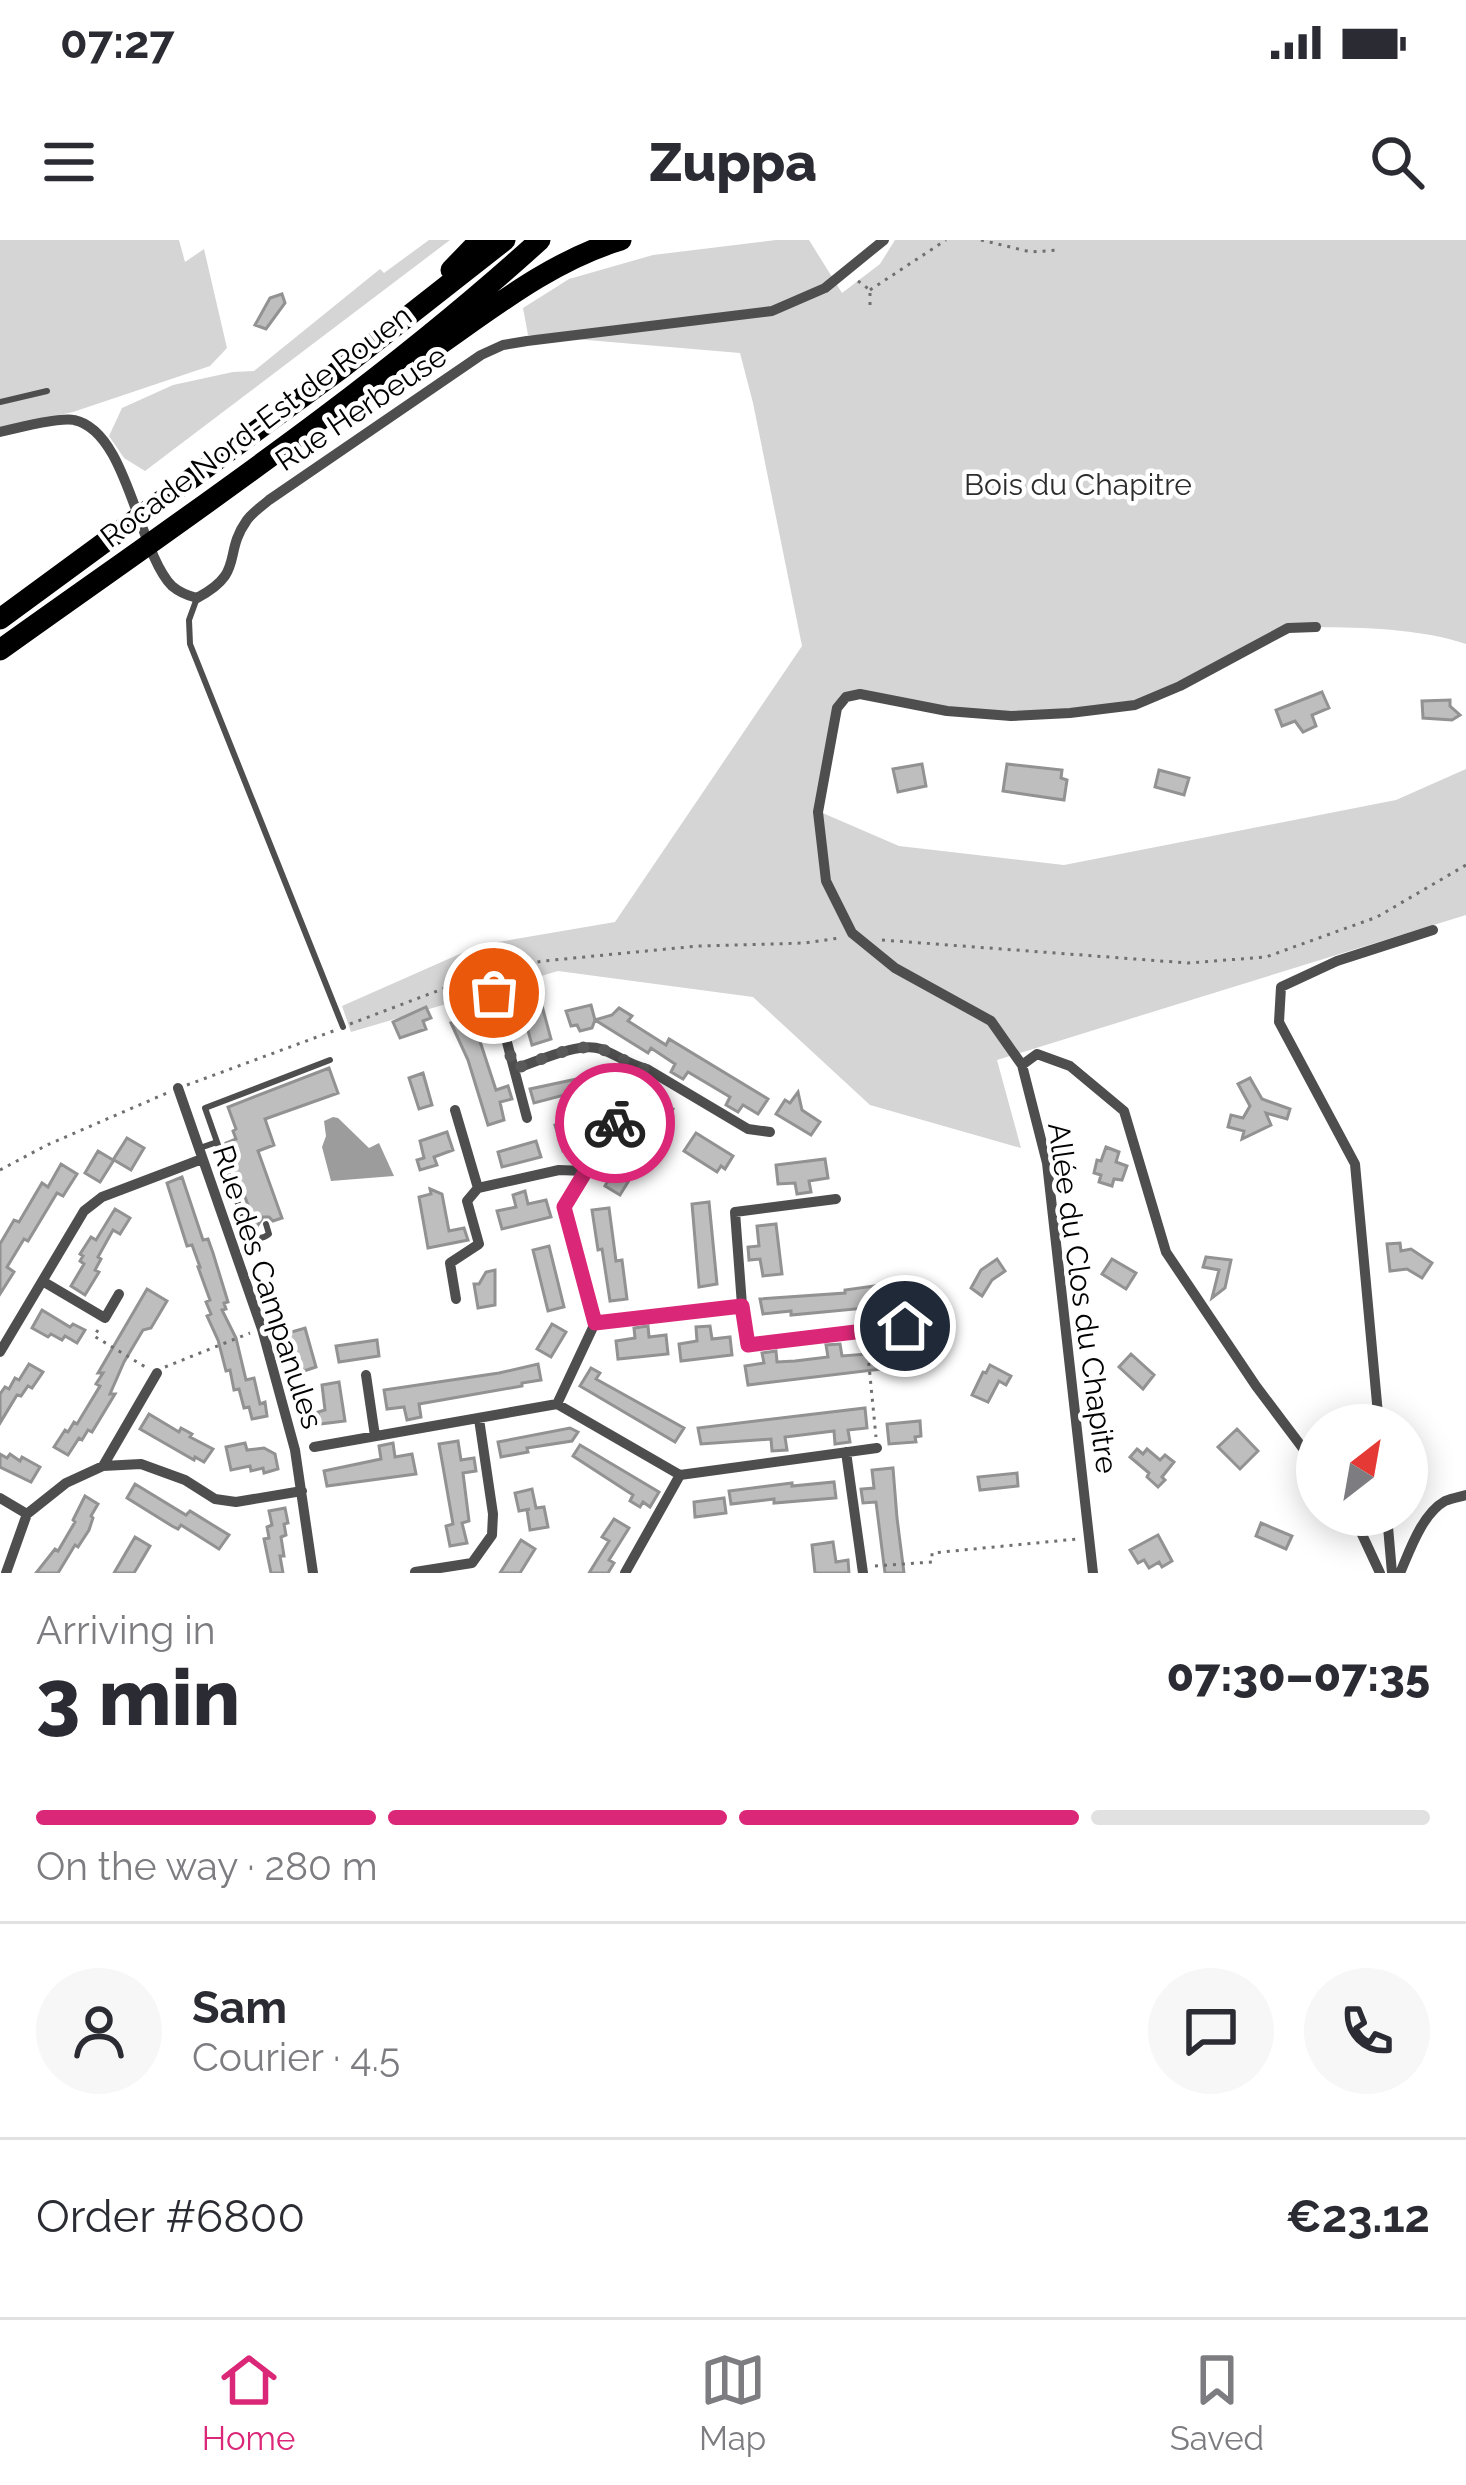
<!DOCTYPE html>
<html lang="en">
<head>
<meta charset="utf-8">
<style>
  :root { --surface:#fff; --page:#f7f7f7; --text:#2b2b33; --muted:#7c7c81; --line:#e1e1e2; --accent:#db2777 }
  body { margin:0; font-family:Raleway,sans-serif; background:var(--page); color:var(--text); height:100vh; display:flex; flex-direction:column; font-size:45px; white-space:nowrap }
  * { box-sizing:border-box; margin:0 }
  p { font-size:39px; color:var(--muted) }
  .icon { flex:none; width:66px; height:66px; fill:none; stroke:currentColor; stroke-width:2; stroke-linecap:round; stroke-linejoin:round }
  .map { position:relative; height:1333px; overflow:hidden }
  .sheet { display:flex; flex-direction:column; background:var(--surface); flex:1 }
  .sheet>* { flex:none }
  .needle { width:78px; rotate:31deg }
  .controls { position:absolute; left:1296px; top:1164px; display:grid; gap:24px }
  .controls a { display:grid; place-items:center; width:132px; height:132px; border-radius:50%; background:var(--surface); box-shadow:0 6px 30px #0003; font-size:60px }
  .pin { position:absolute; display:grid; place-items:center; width:102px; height:102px; color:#fff; margin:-51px; border:6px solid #fff; border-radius:50%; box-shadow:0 3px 12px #0007 }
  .courier { position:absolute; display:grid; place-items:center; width:120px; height:120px; margin:-60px; border:9px solid #db2777; border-radius:50%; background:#fff; color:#222; box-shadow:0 3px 15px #0007 }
  .overview em { font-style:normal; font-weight:800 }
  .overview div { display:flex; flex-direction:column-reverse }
  .overview { display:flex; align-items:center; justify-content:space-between; height:204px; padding:0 36px }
  h1 { font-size:78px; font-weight:800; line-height:90px }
  .bar { display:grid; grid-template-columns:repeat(4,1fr); gap:18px 12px; align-content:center; height:144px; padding:0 36px }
  .bar i { height:15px; border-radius:9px; background:var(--line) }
  .bar .selected { background:var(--accent) }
  .bar p { grid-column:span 4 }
  .line { display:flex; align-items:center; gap:30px; padding:0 36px; border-top:3px solid var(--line) }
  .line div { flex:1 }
  .round { display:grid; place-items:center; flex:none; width:126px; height:126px; border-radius:63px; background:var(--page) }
  .status { display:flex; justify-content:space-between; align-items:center; height:84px; padding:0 60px; background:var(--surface); direction:ltr }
  .status svg { height:33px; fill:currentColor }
  header { display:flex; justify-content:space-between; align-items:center; height:156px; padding:0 36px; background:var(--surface); font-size:54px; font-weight:800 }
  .menu { display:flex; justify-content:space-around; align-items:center; height:168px; border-top:3px solid var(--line); background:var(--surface); font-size:33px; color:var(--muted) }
  .menu a { display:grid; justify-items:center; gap:6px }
  .menu .selected { color:var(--accent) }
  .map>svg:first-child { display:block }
</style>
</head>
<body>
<div class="status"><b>07:27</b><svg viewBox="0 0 49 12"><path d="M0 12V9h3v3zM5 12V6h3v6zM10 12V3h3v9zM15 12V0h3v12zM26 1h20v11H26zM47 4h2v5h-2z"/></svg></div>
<header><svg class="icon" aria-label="menu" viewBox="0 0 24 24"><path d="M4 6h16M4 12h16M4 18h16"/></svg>Zuppa<svg class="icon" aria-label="search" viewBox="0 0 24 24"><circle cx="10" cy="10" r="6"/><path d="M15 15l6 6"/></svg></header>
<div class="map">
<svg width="1466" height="1333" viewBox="0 0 1466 1333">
  <rect width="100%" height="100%" fill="#fff"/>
  <path fill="#d5d5d5" d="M 0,0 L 179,0 L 185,22 L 204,9 L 227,108 L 210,126 L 73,172 L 0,188 Z
    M 429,0 L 450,0 L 145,231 L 124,218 L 109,196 L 122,168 L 173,145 L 233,132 L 254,131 L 380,29 L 384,33 Z
    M 776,0 L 809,0 L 842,53 L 880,24 L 895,0 L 1466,0 L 1466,404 C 1417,387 1340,386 1288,388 L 1135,465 L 1011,476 L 860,454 L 836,468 L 818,571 L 899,606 L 1064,625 L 1396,560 L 1466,529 L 1466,675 L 997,820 L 1021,908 L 870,865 L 753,757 L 558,731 L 351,792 L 342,766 L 480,705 L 615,682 L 802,406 L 753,163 L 740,113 L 528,95 L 523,68 L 569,39 L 653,15 Z"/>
  <path fill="#9c9c9c" d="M 333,877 L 338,878 L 369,908 L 379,903 L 394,936 L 331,941 L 322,907 L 326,896 L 324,881 Z"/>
  <path fill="#bebebe" stroke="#929292" stroke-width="3" d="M 282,54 L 285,63 L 266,89 L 255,85 L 270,58 Z
    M 1322,452 L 1329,468 L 1312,475 L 1316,486 L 1303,492 L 1295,481 L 1282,486 L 1276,470 Z
    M 1450,460 L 1450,466 L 1460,475 L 1452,480 L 1423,478 L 1422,461 Z
    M 922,524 L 926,546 L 898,552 L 893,529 Z
    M 1007,524 L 1062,530 L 1061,538 L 1067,540 L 1064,560 L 1003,551 Z
    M 1159,530 L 1189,538 L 1184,555 L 1155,547 Z
    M 538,751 L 551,799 L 532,805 L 527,787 L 515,790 L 511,777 L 524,773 L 519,756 Z
    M 591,765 L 595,780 L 612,775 L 619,768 L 632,776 L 628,781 L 666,805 L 669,799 L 768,859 L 758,874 L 743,865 L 738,872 L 726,865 L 730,857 L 715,848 L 688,832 L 683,839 L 671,832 L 675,824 L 651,808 L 648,813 L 595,780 L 592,788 L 580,791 L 577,785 L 571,786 L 566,771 Z
    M 426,767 L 431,778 L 423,781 L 426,789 L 400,798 L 393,782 Z
    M 472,777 L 496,850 L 508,846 L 512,859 L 500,862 L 504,880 L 488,885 L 468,820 L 451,783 Z
    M 329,828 L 338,853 L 265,879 L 274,905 L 258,911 L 282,978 L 273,981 L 269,977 L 263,977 L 256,988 L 226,903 L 236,899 L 233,891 L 236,889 L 228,867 Z
    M 423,833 L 432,865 L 419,869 L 409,838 Z
    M 600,834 L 607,860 L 592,864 L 589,853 L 584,854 L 583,850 L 534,863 L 530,849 Z
    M 1250,838 L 1262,859 L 1290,869 L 1287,879 L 1266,873 L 1271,885 L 1242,899 L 1244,891 L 1228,887 L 1231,875 L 1243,878 L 1250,866 L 1238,844 Z
    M 798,852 L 802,870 L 820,882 L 811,895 L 776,874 L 785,860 L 790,863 Z
    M 657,859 L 673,869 L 620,955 L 605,946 L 640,886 L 629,878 L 637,865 L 648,872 Z
    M 572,881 L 579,907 L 563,911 L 555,885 Z
    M 447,892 L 453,910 L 434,917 L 437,925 L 420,930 L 417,920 L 424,918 L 420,901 Z
    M 696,893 L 733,916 L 725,929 L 721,926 L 717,932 L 684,911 Z
    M 127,898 L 144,908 L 131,930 L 114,920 L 100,942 L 85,933 L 98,911 L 113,920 Z
    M 536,901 L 541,917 L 502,927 L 498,912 Z
    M 1106,907 L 1119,912 L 1116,922 L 1127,926 L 1122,940 L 1114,939 L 1112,946 L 1099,942 L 1101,935 L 1094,933 L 1097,920 L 1101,921 Z
    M 825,919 L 828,938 L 809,941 L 811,952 L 797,954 L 795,943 L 778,944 L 776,925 Z
    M 61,924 L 77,934 L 63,956 L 57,953 L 28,1001 L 24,999 L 7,1027 L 14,1032 L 0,1054 L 0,1004 L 14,980 L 19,982 L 42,943 L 48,947 Z
    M 182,937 L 203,1000 L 208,999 L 213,1013 L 228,1062 L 224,1063 L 226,1069 L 222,1070 L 236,1098 L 246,1140 L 254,1138 L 260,1164 L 265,1162 L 267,1176 L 252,1179 L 249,1167 L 244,1168 L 239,1149 L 234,1150 L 230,1130 L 226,1131 L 218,1100 L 207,1076 L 211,1074 L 206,1062 L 210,1060 L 198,1027 L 200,1027 L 192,1005 L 187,1006 L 167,943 Z
    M 430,949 L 442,954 L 449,991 L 464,988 L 468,1000 L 428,1008 L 419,957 L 431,954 Z
    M 525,951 L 528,964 L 546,960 L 551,977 L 502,989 L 497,971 L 516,967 L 513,955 Z
    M 709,962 L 717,1044 L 699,1047 L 692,964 Z
    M 609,968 L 616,1021 L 622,1020 L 627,1059 L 610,1061 L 602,1009 L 598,1010 L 592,970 Z
    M 115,969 L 130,978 L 120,994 L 113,990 L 98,1017 L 101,1019 L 95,1030 L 99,1032 L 85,1055 L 71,1046 L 84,1024 L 80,1021 L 83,1016 L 80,1014 L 91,997 L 96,1000 Z
    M 776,984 L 782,1034 L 763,1036 L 760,1019 L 749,1020 L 748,1007 L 759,1006 L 757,986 Z
    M 1400,1003 L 1401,1011 L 1411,1009 L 1432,1023 L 1422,1038 L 1407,1029 L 1390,1031 L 1387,1004 Z
    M 549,1006 L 564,1067 L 548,1071 L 533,1010 Z
    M 1206,1017 L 1231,1020 L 1225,1048 L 1212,1058 L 1219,1030 L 1203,1027 Z
    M 997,1019 L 1005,1031 L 992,1040 L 982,1056 L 971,1048 L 981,1030 Z
    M 1112,1019 L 1136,1033 L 1126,1049 L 1102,1034 Z
    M 495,1030 L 495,1065 L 478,1068 L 474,1044 L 479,1044 L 486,1032 Z
    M 896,1043 L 898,1064 L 880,1066 L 882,1079 L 867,1080 L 865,1068 L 791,1075 L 791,1071 L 763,1074 L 760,1059 L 845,1053 L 845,1050 Z
    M 147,1049 L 167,1061 L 151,1088 L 143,1090 L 124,1122 L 110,1154 L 115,1154 L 92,1192 L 88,1190 L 82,1200 L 79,1198 L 68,1215 L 54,1207 L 65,1190 L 68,1192 L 74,1182 L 77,1184 L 100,1146 L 96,1144 L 103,1133 L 98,1133 Z
    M 42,1070 L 70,1087 L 73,1084 L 85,1090 L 77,1103 L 65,1096 L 62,1100 L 51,1094 L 48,1097 L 32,1088 Z
    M 552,1084 L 566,1092 L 551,1117 L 537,1109 Z
    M 648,1086 L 649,1097 L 666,1095 L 668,1114 L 618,1119 L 616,1101 L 635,1098 L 634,1088 Z
    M 710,1086 L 712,1099 L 730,1097 L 732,1115 L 681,1121 L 679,1104 L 697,1101 L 696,1087 Z
    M 305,1088 L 316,1127 L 301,1132 L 288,1093 Z
    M 377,1100 L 379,1116 L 339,1122 L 336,1106 Z
    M 840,1104 L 842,1116 L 905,1111 L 907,1126 L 748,1145 L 745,1126 L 764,1123 L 762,1113 L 776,1111 L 777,1122 L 795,1121 L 828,1117 L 826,1105 Z
    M 1131,1114 L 1154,1135 L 1143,1149 L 1119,1127 Z
    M 29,1124 L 43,1132 L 32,1148 L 28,1146 L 21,1156 L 17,1155 L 0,1183 L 0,1154 L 5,1147 L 9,1149 L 15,1138 L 19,1140 Z
    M 538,1124 L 541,1140 L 522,1143 L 522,1146 L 419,1164 L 421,1177 L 407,1180 L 404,1167 L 387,1169 L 384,1150 L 499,1133 Z
    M 990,1125 L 1011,1136 L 1006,1145 L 999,1141 L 988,1162 L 972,1155 L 983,1132 L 986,1133 Z
    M 591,1128 L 600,1133 L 596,1139 L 684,1188 L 675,1202 L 580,1146 Z
    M 339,1142 L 345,1181 L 320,1184 L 318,1172 L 325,1170 L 322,1145 Z
    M 865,1168 L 867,1188 L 848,1190 L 850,1202 L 835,1204 L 834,1191 L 785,1197 L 787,1210 L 772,1211 L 771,1199 L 701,1204 L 698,1188 Z
    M 149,1174 L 179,1192 L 181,1188 L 192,1194 L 190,1197 L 213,1209 L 204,1222 L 195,1217 L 194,1220 L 140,1189 Z
    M 920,1181 L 921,1196 L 915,1197 L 916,1202 L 889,1204 L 887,1184 Z
    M 570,1188 L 578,1192 L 572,1201 L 527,1208 L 528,1212 L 501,1217 L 498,1202 Z
    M 1237,1189 L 1258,1211 L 1240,1229 L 1218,1207 Z
    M 458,1201 L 461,1220 L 474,1218 L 476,1231 L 463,1233 L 469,1281 L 462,1283 L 467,1303 L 450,1306 L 446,1286 L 453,1284 L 439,1204 Z
    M 245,1203 L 247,1210 L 264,1208 L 275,1214 L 278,1229 L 264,1233 L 263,1228 L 251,1231 L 250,1226 L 231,1230 L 226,1207 Z
    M 393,1203 L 395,1217 L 412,1214 L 416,1234 L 327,1246 L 324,1231 L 381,1219 L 379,1206 Z
    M 580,1205 L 659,1252 L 650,1267 L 643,1262 L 640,1267 L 630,1261 L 633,1255 L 573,1216 Z
    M 1137,1209 L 1143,1214 L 1147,1209 L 1160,1220 L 1165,1215 L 1174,1222 L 1162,1237 L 1165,1240 L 1158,1247 L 1147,1237 L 1149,1233 L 1130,1217 Z
    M 0,1214 L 7,1218 L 10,1214 L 20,1221 L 22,1217 L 40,1227 L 31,1242 L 0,1227 Z
    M 893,1228 L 897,1278 L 904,1333 L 885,1333 L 876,1262 L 863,1263 L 861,1249 L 874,1248 L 872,1230 Z
    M 1017,1233 L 1018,1246 L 980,1250 L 978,1237 Z
    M 834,1242 L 836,1258 L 774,1263 L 774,1259 L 731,1264 L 729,1251 L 792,1243 L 792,1246 Z
    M 135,1244 L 186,1275 L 190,1271 L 229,1295 L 219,1309 L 181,1285 L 178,1289 L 172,1286 L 127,1258 Z
    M 532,1249 L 536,1268 L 544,1267 L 548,1287 L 530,1290 L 527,1270 L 530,1269 L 519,1271 L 515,1253 Z
    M 85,1256 L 98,1264 L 91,1276 L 93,1278 L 89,1290 L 78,1307 L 75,1305 L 58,1333 L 36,1333 L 55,1309 L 58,1311 L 75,1282 L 73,1280 Z
    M 724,1258 L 726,1273 L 695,1277 L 694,1262 Z
    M 285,1268 L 288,1283 L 284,1284 L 286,1295 L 281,1297 L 284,1316 L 280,1316 L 283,1333 L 271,1333 L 264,1299 L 269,1298 L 267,1287 L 272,1285 L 269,1271 Z
    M 614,1279 L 629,1288 L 609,1320 L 614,1323 L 608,1333 L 589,1333 L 609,1301 L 602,1297 Z
    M 1261,1283 L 1292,1296 L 1286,1309 L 1256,1296 Z
    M 1158,1295 L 1172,1321 L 1162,1327 L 1159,1322 L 1149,1328 L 1144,1320 L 1138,1323 L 1130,1310 Z
    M 135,1297 L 150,1306 L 134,1333 L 114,1333 Z
    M 521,1300 L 535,1309 L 520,1333 L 500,1333 Z
    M 833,1302 L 836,1322 L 848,1320 L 849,1333 L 815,1333 L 812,1305 Z"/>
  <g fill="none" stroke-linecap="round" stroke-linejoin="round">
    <path stroke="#707070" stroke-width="3" stroke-dasharray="3 6" stroke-linecap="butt" d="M 981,0 L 1031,12 L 1059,10
      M 858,41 L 870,50 L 870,67
      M 870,50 L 946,0
      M 882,700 L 1188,723 L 1266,717 L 1377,677 L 1466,625
      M 350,784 L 490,731 L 543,721 L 698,706 L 805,703 L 839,698
      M 187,845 L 336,790
      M 0,930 L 47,905 L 167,853
      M 98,1090 L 94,1096 L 147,1128
      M 867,1105 L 876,1197
      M 165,1127 L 250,1093
      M 875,1326 L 932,1322 L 932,1313 L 1077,1299"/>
    <path stroke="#4e4e4e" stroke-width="6" d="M 0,162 L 47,151
      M 197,358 L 189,380 L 190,404 L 343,787
      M 217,902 L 248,993 C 254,999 262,1000 269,994 L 266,984
      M 200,908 L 217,902 L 205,868 L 330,820"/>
    <path stroke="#4e4e4e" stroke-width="10" d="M 0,192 C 16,188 61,177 74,180 C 128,191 138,312 172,346 C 179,352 189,356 197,358 C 246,332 222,315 247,280 C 253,272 262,266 269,260 L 481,115 L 503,105 L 527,101 L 772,71 L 825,48 L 884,0
      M 494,753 L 527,878
      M 1022,825 L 1037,814 L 1070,826 L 1124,871 L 1166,1012 L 1256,1146 L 1317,1227
      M 514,829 C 537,822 578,801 601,809 C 617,815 630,825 647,829 L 748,889 L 770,892
      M 178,848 L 262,1089 L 295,1210 L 313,1333
      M 455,870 L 478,948 L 467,961 L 479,1004 L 450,1023 L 456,1059
      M 478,948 L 559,930 L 585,931
      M 44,1042 L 105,1078 L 119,1054
      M 742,1065 L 748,1105 L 905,1086
      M 595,1083 L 742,1065 L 735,972 L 836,959
      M 0,1112 L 84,971 L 102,957 L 202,919
      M 366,1135 L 375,1196
      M 557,1164 L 595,1083 L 564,967 L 647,829
      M 1379,1185 L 1355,924 L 1279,782 L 1281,747 L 1337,721 L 1433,690
      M 314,1207 L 557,1164 L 680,1235 L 877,1208
      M 846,1212 L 863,1333
      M 103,1226 L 157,1133
      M 0,1258 L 27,1274
      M 1353,1275 L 1380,1333
      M 1387,1275 L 1392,1333
      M 415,1332 L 472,1323 L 492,1295 L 493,1274 L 479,1179
      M 6,1333 L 27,1274 L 66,1243 L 103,1226 L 141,1224 L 185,1240 L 215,1259 L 236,1262 L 302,1251
      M 625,1333 L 680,1235
      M 1093,1333 L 1047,923 L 1022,825 L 991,781 L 895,728 L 852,693 L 826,641 L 818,572 L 837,468 L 846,457 L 860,454 L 947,471 L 1011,476 L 1070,473 L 1135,465 L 1180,446 L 1288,388 L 1316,387
      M 1400,1333 C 1410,1310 1422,1274 1445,1261 C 1452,1258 1459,1257 1466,1255"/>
    <path stroke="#000" stroke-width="21" d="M 451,30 L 480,0
      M 422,117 C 484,75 547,22 621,0
      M 0,379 L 342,128 L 505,0
      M 0,410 C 183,279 373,152 540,0"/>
  </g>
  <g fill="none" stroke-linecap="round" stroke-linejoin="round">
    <path stroke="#595959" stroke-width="12" stroke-dasharray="0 21.6" d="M 494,753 L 514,829 C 537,822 578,801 601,809 C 617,815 630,825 647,830 L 615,883"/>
    <path stroke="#db2777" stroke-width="15" d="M 615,883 L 564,967 L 595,1083 L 742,1066 L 748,1105 L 905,1086"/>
  </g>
  <g text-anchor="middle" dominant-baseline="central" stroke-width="9" stroke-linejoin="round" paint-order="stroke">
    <g font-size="30" fill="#000" stroke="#fff">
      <text transform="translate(361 168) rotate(-34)">Rue Herbeuse</text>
      <text transform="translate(256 186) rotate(-37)">Rocade Nord-Est de Rouen</text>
      <text transform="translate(268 1047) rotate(72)">Rue des Campanules</text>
      <text transform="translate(1083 1058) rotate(82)">Allée du Clos du Chapitre</text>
    </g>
    <g font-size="30" fill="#2c2c2c" stroke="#fff">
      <text x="1078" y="244">Bois du Chapitre</text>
    </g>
  </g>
</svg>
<div class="controls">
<a><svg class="needle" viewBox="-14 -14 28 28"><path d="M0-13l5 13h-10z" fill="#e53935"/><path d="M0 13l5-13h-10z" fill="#7c7c81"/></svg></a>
</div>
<div class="pin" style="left:494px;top:753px;background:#ea580c"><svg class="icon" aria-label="bag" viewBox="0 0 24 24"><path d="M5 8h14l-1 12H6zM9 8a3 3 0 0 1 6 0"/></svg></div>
<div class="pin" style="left:905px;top:1086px;background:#1f2937"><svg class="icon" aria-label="home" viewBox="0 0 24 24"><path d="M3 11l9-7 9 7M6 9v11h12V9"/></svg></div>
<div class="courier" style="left:615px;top:883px"><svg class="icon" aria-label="bike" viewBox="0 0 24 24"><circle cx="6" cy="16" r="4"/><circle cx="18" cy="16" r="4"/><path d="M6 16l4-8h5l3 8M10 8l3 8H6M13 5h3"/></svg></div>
</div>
<section class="sheet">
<div class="overview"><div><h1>3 min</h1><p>Arriving in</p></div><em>07:30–07:35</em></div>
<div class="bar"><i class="selected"></i><i class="selected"></i><i class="selected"></i><i></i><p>On the way · 280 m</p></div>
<div class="line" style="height:216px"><a class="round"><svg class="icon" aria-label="person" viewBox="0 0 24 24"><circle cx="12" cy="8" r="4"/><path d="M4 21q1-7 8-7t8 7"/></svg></a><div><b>Sam</b><p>Courier · 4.5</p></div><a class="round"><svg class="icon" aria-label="chat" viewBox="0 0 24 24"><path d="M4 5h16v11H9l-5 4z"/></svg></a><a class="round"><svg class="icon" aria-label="phone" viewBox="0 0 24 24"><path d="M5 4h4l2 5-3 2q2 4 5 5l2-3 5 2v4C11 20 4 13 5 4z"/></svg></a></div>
<div class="line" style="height:156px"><div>Order #6800</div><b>€23.12</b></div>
</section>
<nav class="menu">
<a class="selected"><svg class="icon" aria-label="home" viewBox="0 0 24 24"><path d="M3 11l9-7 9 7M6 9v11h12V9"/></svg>Home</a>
<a><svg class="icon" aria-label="map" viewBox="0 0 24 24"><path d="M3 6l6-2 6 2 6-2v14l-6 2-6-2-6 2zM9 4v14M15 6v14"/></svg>Map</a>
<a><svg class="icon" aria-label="saved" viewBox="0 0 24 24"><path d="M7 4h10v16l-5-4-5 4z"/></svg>Saved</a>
</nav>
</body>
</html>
